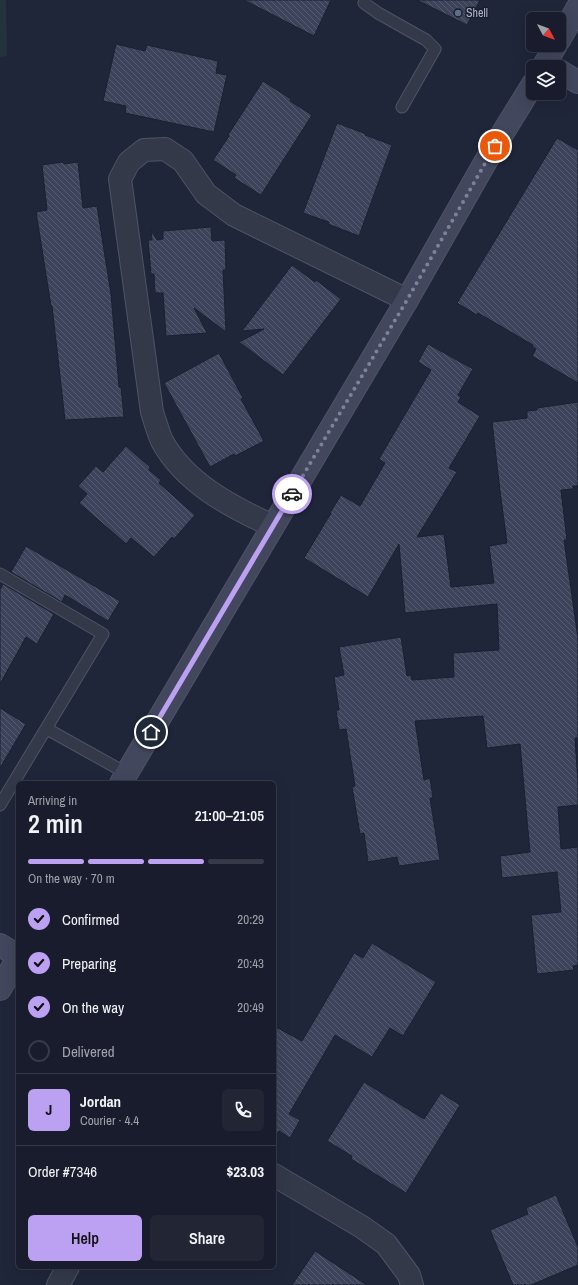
<!DOCTYPE html>
<html lang="en">
<head>
<meta charset="utf-8">
<style>
  :root { --surface:#181c2c; --page:#212534; --text:#f1f3f6; --muted:#9fa1a9; --line:#363a48; --accent:#bca0f2 }
  body { margin:0; font-family:"Archivo Narrow",sans-serif; background:var(--page); color:var(--text); height:100vh; display:flex; flex-direction:column; font-size:15px; white-space:nowrap }
  * { box-sizing:border-box; margin:0 }
  p { font-size:13px; color:var(--muted) }
  .icon { flex:none; width:22px; height:22px; fill:none; stroke:currentColor; stroke-width:2; stroke-linecap:round; stroke-linejoin:round }
  .map { position:relative; flex:1; overflow:hidden }
  .drawer { position:absolute; left:16px; top:781px; width:260px; height:488px; display:flex; flex-direction:column; background:var(--surface); border-radius:6px; box-shadow:0 4px 16px #0002,0 0 0 1px var(--line) }
  .drawer>* { flex:none }
  .needle { width:26px; rotate:131deg }
  .controls { position:absolute; left:526px; top:12px; display:grid; gap:8px }
  .controls a { display:grid; place-items:center; width:40px; height:40px; border-radius:6px; background:var(--surface); box-shadow:0 4px 16px #0002,0 0 0 1px var(--line); font-size:20px }
  .pin { position:absolute; display:grid; place-items:center; width:34px; height:34px; color:#fff; margin:-17px; border:2px solid #fff; border-radius:50%; box-shadow:0 1px 4px #0007 }
  .courier { position:absolute; display:grid; place-items:center; width:40px; height:40px; margin:-20px; border:3px solid #bca0f2; border-radius:50%; background:#fff; color:#222; box-shadow:0 1px 5px #0007 }
  .summary em { font-style:normal; font-weight:600 }
  .summary div { display:flex; flex-direction:column-reverse }
  .summary { display:flex; align-items:center; justify-content:space-between; height:68px; padding:0 12px }
  h1 { font-size:26px; font-weight:600; line-height:30px }
  .bar { display:grid; grid-template-columns:repeat(4,1fr); gap:6px 4px; align-content:center; height:48px; padding:0 12px }
  .bar i { height:5px; border-radius:3px; background:var(--line) }
  .bar .on { background:var(--accent) }
  .bar p { grid-column:span 4 }
  .line { display:flex; align-items:center; gap:10px; padding:0 12px; border-top:1px solid var(--line) }
  .line div { flex:1 }
  .round { display:grid; place-items:center; flex:none; width:42px; height:42px; border-radius:6px; background:var(--page) }
  ol { padding:0 12px; list-style:none }
  li { display:flex; align-items:center; gap:12px; height:44px }
  li p { margin-inline-start:auto }
  li .icon { padding:4px; border-radius:50%; background:var(--accent); color:#111; stroke-width:4 }
  li:last-child { color:var(--muted) }
  li i { width:22px; height:22px; border:2px solid var(--line); border-radius:50% }
  .cta { display:flex; gap:8px; margin-top:auto; padding:8px 12px }
  .cta a { flex:1; height:46px; border-radius:6px; background:var(--accent); color:#111; font-size:16px; font-weight:600; line-height:46px; text-align:center }
  .cta a+a { background:var(--page); color:var(--text) }
  .map>svg:first-child { display:block }
</style>
</head>
<body>
<div class="map">
<svg width="578" height="1285" viewBox="0 0 578 1285">
  <defs>
    <pattern id="building-back-hatch" width="6" height="6" patternUnits="userSpaceOnUse"><rect width="6" height="6" fill="#3c435a"/><path d="M-1 5l2 2M0 0l6 6M5-1l2 2" fill="none" stroke="#565c70"/></pattern>
  </defs>
  <rect width="100%" height="100%" fill="#20263a"/>
  <path fill="#22333b" d="M 0,0 L 6,0 L 7,56 L 0,57 Z"/>
  <path fill="url(#building-back-hatch)" stroke="#1b2031" d="M 244,0 L 331,0 L 314,36 Z
    M 417,0 L 480,0 L 467,25 Z
    M 116,44 L 145,51 L 147,45 L 218,61 L 216,73 L 227,75 L 214,132 L 125,113 L 126,106 L 103,101 Z
    M 263,81 L 291,99 L 290,101 L 312,115 L 261,195 L 234,178 L 236,175 L 213,160 L 229,136 L 228,135 Z
    M 337,123 L 366,134 L 365,135 L 392,145 L 359,236 L 328,224 L 329,222 L 303,213 Z
    M 557,138 L 578,150 L 578,383 L 532,356 L 536,349 L 532,346 L 533,345 L 478,313 L 477,315 L 457,303 Z
    M 63,162 L 64,164 L 78,162 L 83,208 L 97,206 L 111,294 L 119,387 L 121,387 L 124,417 L 65,420 L 52,306 L 51,306 L 36,212 L 47,210 L 42,165 Z
    M 211,227 L 212,241 L 225,240 L 226,270 L 223,270 L 226,332 L 194,308 L 207,333 L 166,336 L 163,293 L 155,293 L 154,274 L 151,274 L 148,240 L 152,240 L 151,230 L 157,240 L 163,239 L 163,231 Z
    M 292,265 L 315,282 L 316,280 L 341,299 L 283,375 L 239,342 L 264,329 L 242,331 Z
    M 428,344 L 473,369 L 458,395 L 461,397 L 458,402 L 480,416 L 449,468 L 457,472 L 417,537 L 444,534 L 451,587 L 494,583 L 489,546 L 507,543 L 500,491 L 492,422 L 527,418 L 527,411 L 537,410 L 537,408 L 578,402 L 578,486 L 573,486 L 573,489 L 561,490 L 567,540 L 564,540 L 578,638 L 578,738 L 575,738 L 578,783 L 578,805 L 558,807 L 561,849 L 578,847 L 578,965 L 573,966 L 574,970 L 537,974 L 531,915 L 561,912 L 557,872 L 502,878 L 500,856 L 530,852 L 520,744 L 487,748 L 483,716 L 415,721 L 424,780 L 430,778 L 433,798 L 430,798 L 440,860 L 399,866 L 397,857 L 368,862 L 364,833 L 360,834 L 352,787 L 355,786 L 346,729 L 339,730 L 336,710 L 339,710 L 334,677 L 344,675 L 339,647 L 401,637 L 407,676 L 411,675 L 412,680 L 454,677 L 453,653 L 499,650 L 497,604 L 405,613 L 399,544 L 368,597 L 304,558 L 331,513 L 330,513 L 341,495 L 360,506 L 385,463 L 379,459 L 431,370 L 418,362 Z
    M 219,353 L 243,398 L 241,399 L 264,441 L 235,456 L 234,454 L 210,467 L 164,383 Z
    M 126,446 L 150,467 L 149,470 L 161,480 L 159,483 L 195,515 L 174,539 L 172,537 L 154,557 L 131,538 L 126,544 L 79,503 L 87,494 L 78,486 L 96,466 L 103,472 Z
    M 26,546 L 120,601 L 108,621 L 65,595 L 62,602 L 11,572 Z
    M 3,584 L 54,614 L 37,644 L 26,637 L 0,684 L 0,590 Z
    M 0,708 L 26,724 L 0,768 Z
    M 372,943 L 436,982 L 403,1036 L 390,1028 L 372,1057 L 335,1035 L 289,1114 L 300,1120 L 290,1138 L 279,1131 L 274,1140 L 274,1026 L 302,1041 L 354,953 L 363,958 Z
    M 364,1082 L 424,1119 L 441,1093 L 460,1105 L 406,1193 L 351,1159 L 352,1156 L 327,1141 Z
    M 556,1195 L 578,1247 L 578,1265 L 531,1285 L 513,1285 L 490,1230 L 528,1214 L 526,1208 Z
    M 315,1251 L 367,1285 L 292,1285 Z"/>
  <g fill="none" stroke-linecap="round" stroke-linejoin="round">
    <defs>
      <path id="lane" d="M 365,0 L 364,3 L 378,13 L 426,40 L 435,49 L 402,107
        M 0,574 L 103,634 L 0,805
        M 47,729 L 126,773"/>
      <path id="street" d="M 273,526 C 231,507 185,483 162,441 C 158,432 155,421 152,412 L 120,179 L 129,162 L 144,150 L 165,149 L 183,161 L 206,194 L 234,215 L 407,300
        M 274,1175 L 362,1227 L 386,1244 L 409,1275 L 412,1285
        M 58,1285 L 68,1267"/>
      <path id="secondary" d="M 559,40 L 578,7
        M 543,67 L 556,45
        M 559,71 L 578,82
        M 121,783 L 407,300 L 491,152 L 533,84
        M 0,945 L 18,956
        M 0,989 L 18,958"/>
    </defs>
    <use href="#lane" stroke="#4f5365" stroke-width="13"/>
    <use href="#street" stroke="#4f5365" stroke-width="24"/>
    <use href="#secondary" stroke="#4f5365" stroke-width="24"/>
    <use href="#lane" stroke="#34394a" stroke-width="11"/>
    <use href="#street" stroke="#34394a" stroke-width="22"/>
    <use href="#secondary" stroke="#42475e" stroke-width="22"/>
  </g>
  <g fill="none" stroke-linecap="round" stroke-linejoin="round">
    <path stroke="#7d8296" stroke-width="4" stroke-dasharray="0 7.2" d="M 292,494 L 407,300 L 495,146"/>
    <path stroke="#bca0f2" stroke-width="5" d="M 151,732 L 292,494"/>
  </g>
  <circle fill="#5c6f8a" stroke="#1a1e2f" stroke-width="1.5" cx="458" cy="13" r="4"/>
  <g text-anchor="middle" dominant-baseline="central" stroke-width="3" stroke-linejoin="round" paint-order="stroke">
    <g font-size="12" fill="#afb3c7" stroke="#1a1e2f" text-anchor="start">
      <text x="466" y="13">Shell</text>
    </g>
  </g>
</svg>
<div class="controls">
<a><svg class="needle" viewBox="-14 -14 28 28"><path d="M0-13l5 13h-10z" fill="#e53935"/><path d="M0 13l5-13h-10z" fill="#9fa1a9"/></svg></a>
<a><svg class="icon" aria-label="layers" viewBox="0 0 24 24"><path d="M12 4l9 5-9 5-9-5zM3 14l9 5 9-5"/></svg></a>
</div>
<div class="pin" style="left:495px;top:146px;background:#ea580c"><svg class="icon" aria-label="bag" viewBox="0 0 24 24"><path d="M5 8h14l-1 12H6zM9 8a3 3 0 0 1 6 0"/></svg></div>
<div class="pin" style="left:151px;top:732px;background:#1f2937"><svg class="icon" aria-label="home" viewBox="0 0 24 24"><path d="M3 11l9-7 9 7M6 9v11h12V9"/></svg></div>
<div class="courier" style="left:292px;top:494px"><svg class="icon" aria-label="car" viewBox="0 0 24 24"><path d="M5 17H2v-5l4-1 3-4h7l3 4 3 1v5h-3M9 17h6M6 11h13"/><circle cx="7" cy="17" r="2"/><circle cx="17" cy="17" r="2"/></svg></div>
<section class="drawer">
<div class="summary"><div><h1>2 min</h1><p>Arriving in</p></div><em>21:00–21:05</em></div>
<div class="bar"><i class="on"></i><i class="on"></i><i class="on"></i><i></i><p>On the way · 70 m</p></div>
<ol>
<li><svg class="icon" aria-label="check" viewBox="0 0 24 24"><path d="M5 12l5 5 9-10"/></svg>Confirmed<p>20:29</p></li>
<li><svg class="icon" aria-label="check" viewBox="0 0 24 24"><path d="M5 12l5 5 9-10"/></svg>Preparing<p>20:43</p></li>
<li><svg class="icon" aria-label="check" viewBox="0 0 24 24"><path d="M5 12l5 5 9-10"/></svg>On the way<p>20:49</p></li>
<li><i></i>Delivered</li>
</ol>
<div class="line" style="height:72px"><b class="round" style="background:var(--accent);color:#111">J</b><div><b>Jordan</b><p>Courier · 4.4</p></div><a class="round"><svg class="icon" aria-label="phone" viewBox="0 0 24 24"><path d="M5 4h4l2 5-3 2q2 4 5 5l2-3 5 2v4C11 20 4 13 5 4z"/></svg></a></div>
<div class="line" style="height:52px"><div>Order #7346</div><b>$23.03</b></div>
<div class="cta"><a>Help</a><a>Share</a></div>
</section>
</div>
</body>
</html>
